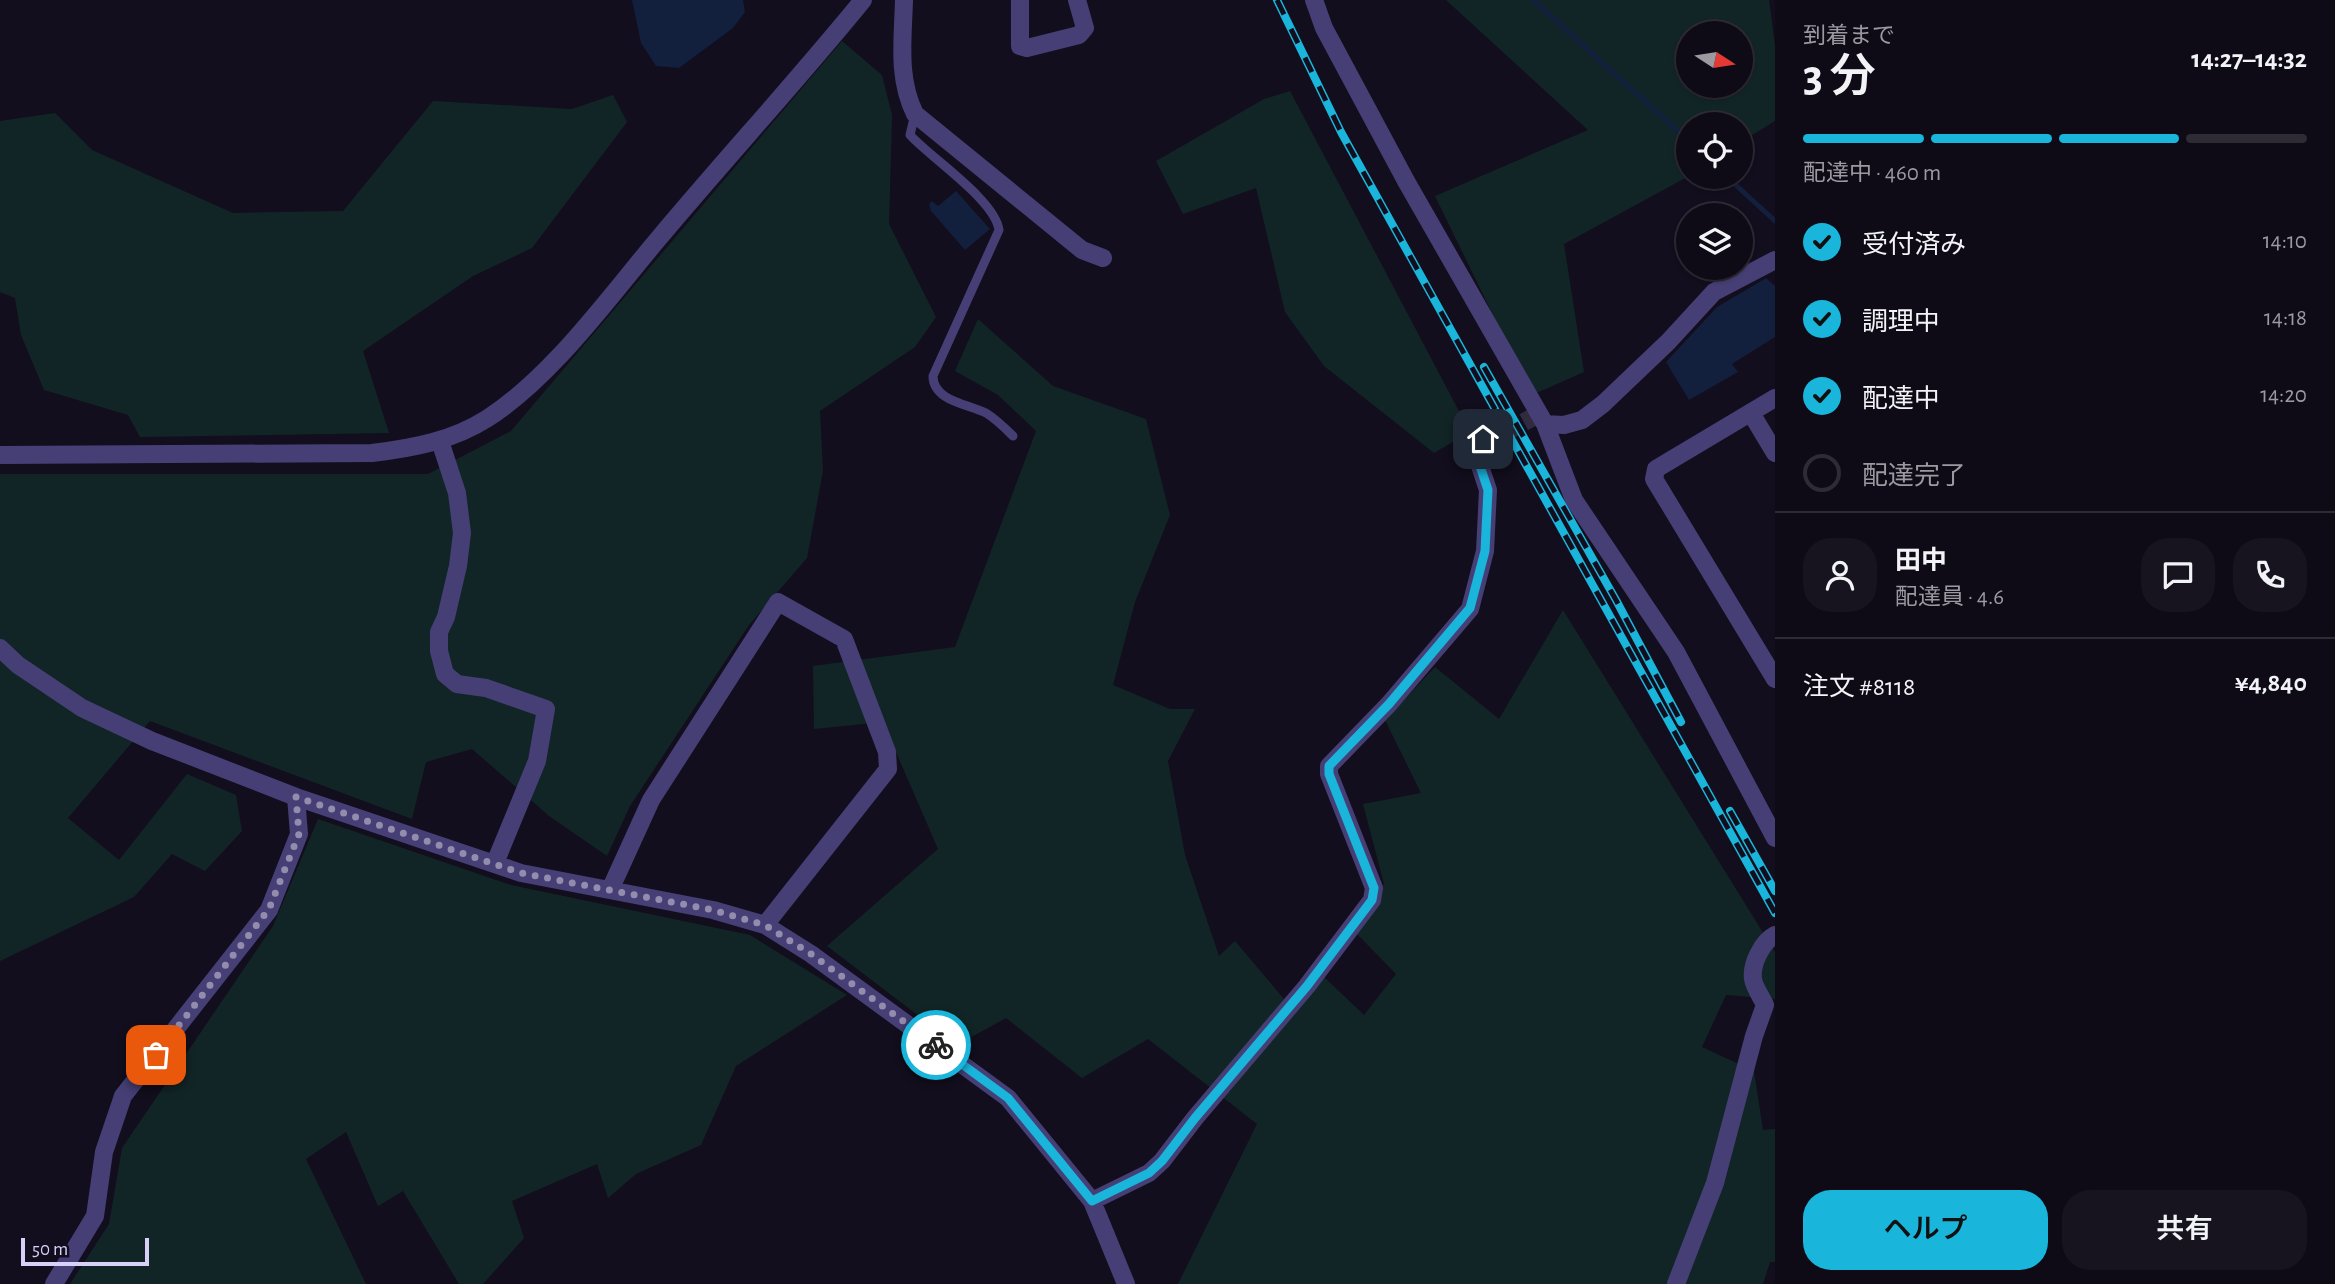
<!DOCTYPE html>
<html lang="ja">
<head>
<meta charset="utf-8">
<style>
  :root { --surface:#0e0a16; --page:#17131f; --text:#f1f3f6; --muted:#9b9aa1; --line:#2e2b35; --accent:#1ab5db }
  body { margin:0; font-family:"Alegreya Sans","Noto Sans JP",sans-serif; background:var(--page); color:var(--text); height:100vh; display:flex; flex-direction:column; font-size:26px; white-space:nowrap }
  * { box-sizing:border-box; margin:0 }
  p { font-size:23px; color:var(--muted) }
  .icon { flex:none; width:38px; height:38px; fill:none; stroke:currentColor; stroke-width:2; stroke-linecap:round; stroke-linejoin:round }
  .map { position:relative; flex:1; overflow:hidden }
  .panel { display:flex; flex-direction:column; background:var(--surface); width:560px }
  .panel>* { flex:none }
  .needle { width:46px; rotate:102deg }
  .tools { position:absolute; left:1676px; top:21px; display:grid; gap:14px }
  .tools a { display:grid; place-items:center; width:77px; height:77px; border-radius:50%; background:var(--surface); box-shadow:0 2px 5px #0004,0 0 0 2px var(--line); font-size:35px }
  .scale { position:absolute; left:21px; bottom:18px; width:128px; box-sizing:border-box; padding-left:7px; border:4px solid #d8d0f9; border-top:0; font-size:19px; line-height:24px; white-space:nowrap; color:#d8d0f9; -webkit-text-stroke:5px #120e1d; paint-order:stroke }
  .pin { position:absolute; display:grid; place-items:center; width:60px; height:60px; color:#fff; margin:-30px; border-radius:14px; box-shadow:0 4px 10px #0006 }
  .courier { position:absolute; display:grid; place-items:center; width:70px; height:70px; margin:-35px; border:5px solid #1ab5db; border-radius:50%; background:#fff; color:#222; box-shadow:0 2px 9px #0007 }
  .summary em { font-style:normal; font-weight:600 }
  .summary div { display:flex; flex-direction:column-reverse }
  .summary { display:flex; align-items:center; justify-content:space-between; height:119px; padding:0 28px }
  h1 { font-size:46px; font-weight:600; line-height:52px }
  .bar { display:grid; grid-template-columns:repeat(4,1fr); gap:10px 7px; align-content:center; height:84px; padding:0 28px }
  .bar i { height:9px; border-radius:5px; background:var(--line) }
  .bar .current { background:var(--accent) }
  .bar p { grid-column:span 4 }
  .line { display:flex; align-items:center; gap:18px; padding:0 28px; border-top:2px solid var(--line) }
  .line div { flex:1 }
  .round { display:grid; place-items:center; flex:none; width:74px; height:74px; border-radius:28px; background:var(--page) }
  ol { padding:0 28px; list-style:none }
  li { display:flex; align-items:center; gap:21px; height:77px }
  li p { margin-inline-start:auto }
  li .icon { padding:7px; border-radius:50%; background:var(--accent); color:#111; stroke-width:4 }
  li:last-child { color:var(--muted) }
  li i { width:38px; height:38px; border:4px solid var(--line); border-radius:50% }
  .action { display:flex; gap:14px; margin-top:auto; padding:14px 28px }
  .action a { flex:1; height:80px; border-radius:28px; background:var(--accent); color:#111; font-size:28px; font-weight:600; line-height:80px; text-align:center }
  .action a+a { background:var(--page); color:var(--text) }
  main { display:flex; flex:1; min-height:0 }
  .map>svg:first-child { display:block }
</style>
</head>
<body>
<main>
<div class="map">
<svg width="1775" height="1284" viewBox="0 0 1775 1284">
  <rect width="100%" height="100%" fill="#120e1d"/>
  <path fill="#122526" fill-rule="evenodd" d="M 1446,0 L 1769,0 L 1775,46 L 1775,121 L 1741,142 L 1741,124 L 1689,124 L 1689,176 L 1564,244 L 1584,372 L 1532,395 L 1435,196 L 1588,130 ZM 1689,33 L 1741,33 L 1741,86 L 1689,86 Z
    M 842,41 L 882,75 L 892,115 L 889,224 L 936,317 L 915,347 L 820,411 L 823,471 L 807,558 L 749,625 L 630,806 L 607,856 L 549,816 L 472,749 L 426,762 L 412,819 L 150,721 L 68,818 L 119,860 L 187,774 L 236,795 L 242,831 L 205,871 L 172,854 L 134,897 L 0,961 L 0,474 L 428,474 L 511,431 Z
    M 1290,91 L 1470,432 L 1434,453 L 1324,366 L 1285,312 L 1256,188 L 1183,214 L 1156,161 L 1264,99 Z
    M 613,95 L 627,122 L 532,248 L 473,276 L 363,351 L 389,433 L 140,437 L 128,415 L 44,390 L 21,335 L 15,298 L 0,292 L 0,121 L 55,113 L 92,150 L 233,213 L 343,211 L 433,101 L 572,109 Z
    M 978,319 L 1053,386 L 1146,419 L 1170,515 L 1135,602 L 1113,685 L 1170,709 L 1195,709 L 1168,761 L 1185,855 L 1219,956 L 1235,941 L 1295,1012 L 1323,976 L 1364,1015 L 1396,974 L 1356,933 L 1384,884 L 1363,804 L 1421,793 L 1385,720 L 1435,667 L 1499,719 L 1563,610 L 1775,952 L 1775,999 L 1726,995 L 1702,1047 L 1754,1071 L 1763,1130 L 1775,1129 L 1775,1262 L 1770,1262 L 1763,1284 L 1178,1284 L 1257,1124 L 1148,1039 L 1082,1078 L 1006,1018 L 957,1045 L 827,946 L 938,849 L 883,722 L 814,729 L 813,666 L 955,647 L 1036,431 L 998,395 L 955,371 Z
    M 318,819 L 511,885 L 750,935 L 847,995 L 736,1066 L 701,1145 L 636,1174 L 608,1198 L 597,1164 L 512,1201 L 524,1238 L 483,1284 L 459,1284 L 403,1191 L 378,1206 L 346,1132 L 306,1159 L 366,1284 L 70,1284 L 109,1224 L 122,1148 L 273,926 Z"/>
  <path fill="#121f3d" d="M 632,0 L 743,0 L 745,12 L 733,28 L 679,68 L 656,66 L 641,43 Z
    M 956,191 L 990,229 L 965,250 L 931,211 L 929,204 L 932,201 L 938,206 Z
    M 1766,278 L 1775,286 L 1775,337 L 1732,364 L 1738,372 L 1689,400 L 1666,362 L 1717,307 Z"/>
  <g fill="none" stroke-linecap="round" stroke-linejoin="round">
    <path stroke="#121f3d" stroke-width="5" d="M 1533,0 L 1689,141
      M 1727,177 L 1775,221"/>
    <path stroke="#302b3e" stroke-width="18" stroke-dasharray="18 9" stroke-linecap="butt" d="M 1500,435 L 1539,414"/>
    <path stroke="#463f76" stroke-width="9" d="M 915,114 L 910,135 C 932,159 995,200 999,230 L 933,376 C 933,401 968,404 986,413 C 996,419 1005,428 1013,436"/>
    <path stroke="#463f76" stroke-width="18" d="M 904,0 C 903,39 897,78 915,114 L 1082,250 L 1103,258
      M 1020,0 L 1020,46 L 1027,48 L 1079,35 L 1085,28 L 1077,0
      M 1314,0 L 1324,28 L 1406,181 L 1545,424 L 1574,500 L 1676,652 L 1775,838
      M 1775,398 L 1656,469 L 1654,479 L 1775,679
      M 1751,413 L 1775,453
      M 1545,424 L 1564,425 L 1582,420 L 1603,404 L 1668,342 L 1714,292 L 1775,260
      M 440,441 L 457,493 L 462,533 L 458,566 L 446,617 L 439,632 L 439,651 L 445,674 L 457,684 L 486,688 L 546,709 L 537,761 L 495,863
      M 0,648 L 18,665 L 82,708 L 152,741 L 296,797 L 521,873 L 713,910 L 765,925 L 811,954 L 1008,1098 L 1092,1201 L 1126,1284
      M 610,890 L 651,800 L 778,602 L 844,639 L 887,752 L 888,769 L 765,925
      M 1092,1201 L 1149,1173 L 1162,1161 L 1195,1118 L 1307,986 L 1372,900 L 1374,888 L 1329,774 L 1329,766 L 1389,704 L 1470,609 L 1485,551 L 1488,490 L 1472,442 L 1500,435
      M 54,1284 L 95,1216 L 104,1152 L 123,1096 L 269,910 L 299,834 L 296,797
      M 1676,1284 L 1715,1183 L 1754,1036 L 1765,1005 C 1762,998 1754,987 1753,979 C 1751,964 1762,942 1775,935"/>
    <path stroke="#463f76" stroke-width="18" d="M 0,455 L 372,453 C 413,448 452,441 488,418 C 553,376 609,297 659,238 C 726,158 797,81 863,0"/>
    <defs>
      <path id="rail" d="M 1277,0 L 1341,132 L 1775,913
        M 1484,367 L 1616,600 L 1681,722
        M 1730,811 L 1775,891"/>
    </defs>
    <use href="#rail" stroke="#1ab5db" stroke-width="8"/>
    <use href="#rail" stroke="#120e1d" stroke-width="5" stroke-dasharray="16" stroke-linecap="butt"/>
  </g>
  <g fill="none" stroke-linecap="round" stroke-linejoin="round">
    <path stroke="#938cac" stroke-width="7" stroke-dasharray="0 12.6" d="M 156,1055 L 269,909 L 299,834 L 296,797 L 521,873 L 713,910 L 765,925 L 811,954 L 936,1045"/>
    <path stroke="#1ab5db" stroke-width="9" d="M 936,1045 L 1008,1098 L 1092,1201 L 1149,1173 L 1162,1161 L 1195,1118 L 1307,986 L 1372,900 L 1374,888 L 1329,774 L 1329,766 L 1389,704 L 1470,608 L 1485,551 L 1488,490 L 1472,442 L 1483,439"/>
  </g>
</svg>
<div class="tools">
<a><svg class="needle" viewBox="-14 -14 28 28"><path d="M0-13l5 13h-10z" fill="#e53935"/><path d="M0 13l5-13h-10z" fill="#9b9aa1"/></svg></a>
<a><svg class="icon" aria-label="locate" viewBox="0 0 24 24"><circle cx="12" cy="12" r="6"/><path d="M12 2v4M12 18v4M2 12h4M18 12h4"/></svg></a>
<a><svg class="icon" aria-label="layers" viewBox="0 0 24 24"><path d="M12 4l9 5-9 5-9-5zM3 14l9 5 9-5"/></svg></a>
</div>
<div class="scale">50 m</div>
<div class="pin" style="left:156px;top:1055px;background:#ea580c"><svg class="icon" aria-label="bag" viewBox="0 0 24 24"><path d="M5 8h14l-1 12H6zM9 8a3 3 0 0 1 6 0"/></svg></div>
<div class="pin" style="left:1483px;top:439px;background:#1f2937"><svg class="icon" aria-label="home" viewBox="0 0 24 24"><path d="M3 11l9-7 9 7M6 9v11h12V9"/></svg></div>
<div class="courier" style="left:936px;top:1045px"><svg class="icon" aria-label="bike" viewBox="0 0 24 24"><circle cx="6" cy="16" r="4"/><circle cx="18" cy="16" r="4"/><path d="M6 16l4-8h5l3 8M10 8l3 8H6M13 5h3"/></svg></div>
</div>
<section class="panel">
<div class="summary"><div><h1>3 分</h1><p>到着まで</p></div><em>14:27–14:32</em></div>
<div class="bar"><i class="current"></i><i class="current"></i><i class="current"></i><i></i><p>配達中 · 460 m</p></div>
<ol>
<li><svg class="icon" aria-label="check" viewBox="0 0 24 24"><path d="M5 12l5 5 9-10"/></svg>受付済み<p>14:10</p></li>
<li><svg class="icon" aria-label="check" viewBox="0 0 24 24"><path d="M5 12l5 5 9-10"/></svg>調理中<p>14:18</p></li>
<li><svg class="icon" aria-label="check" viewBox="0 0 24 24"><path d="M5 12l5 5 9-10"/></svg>配達中<p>14:20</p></li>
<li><i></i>配達完了</li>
</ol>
<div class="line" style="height:126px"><a class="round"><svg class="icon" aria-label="person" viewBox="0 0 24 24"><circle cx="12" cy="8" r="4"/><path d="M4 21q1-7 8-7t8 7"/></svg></a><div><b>田中</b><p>配達員 · 4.6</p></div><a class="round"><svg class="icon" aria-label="chat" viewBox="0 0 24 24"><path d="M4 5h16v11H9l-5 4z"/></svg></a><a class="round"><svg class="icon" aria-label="phone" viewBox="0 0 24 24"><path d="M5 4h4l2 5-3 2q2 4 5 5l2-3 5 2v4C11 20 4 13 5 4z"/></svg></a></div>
<div class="line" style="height:91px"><div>注文 #8118</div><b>¥4,840</b></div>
<div class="action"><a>ヘルプ</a><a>共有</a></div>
</section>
</main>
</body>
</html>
